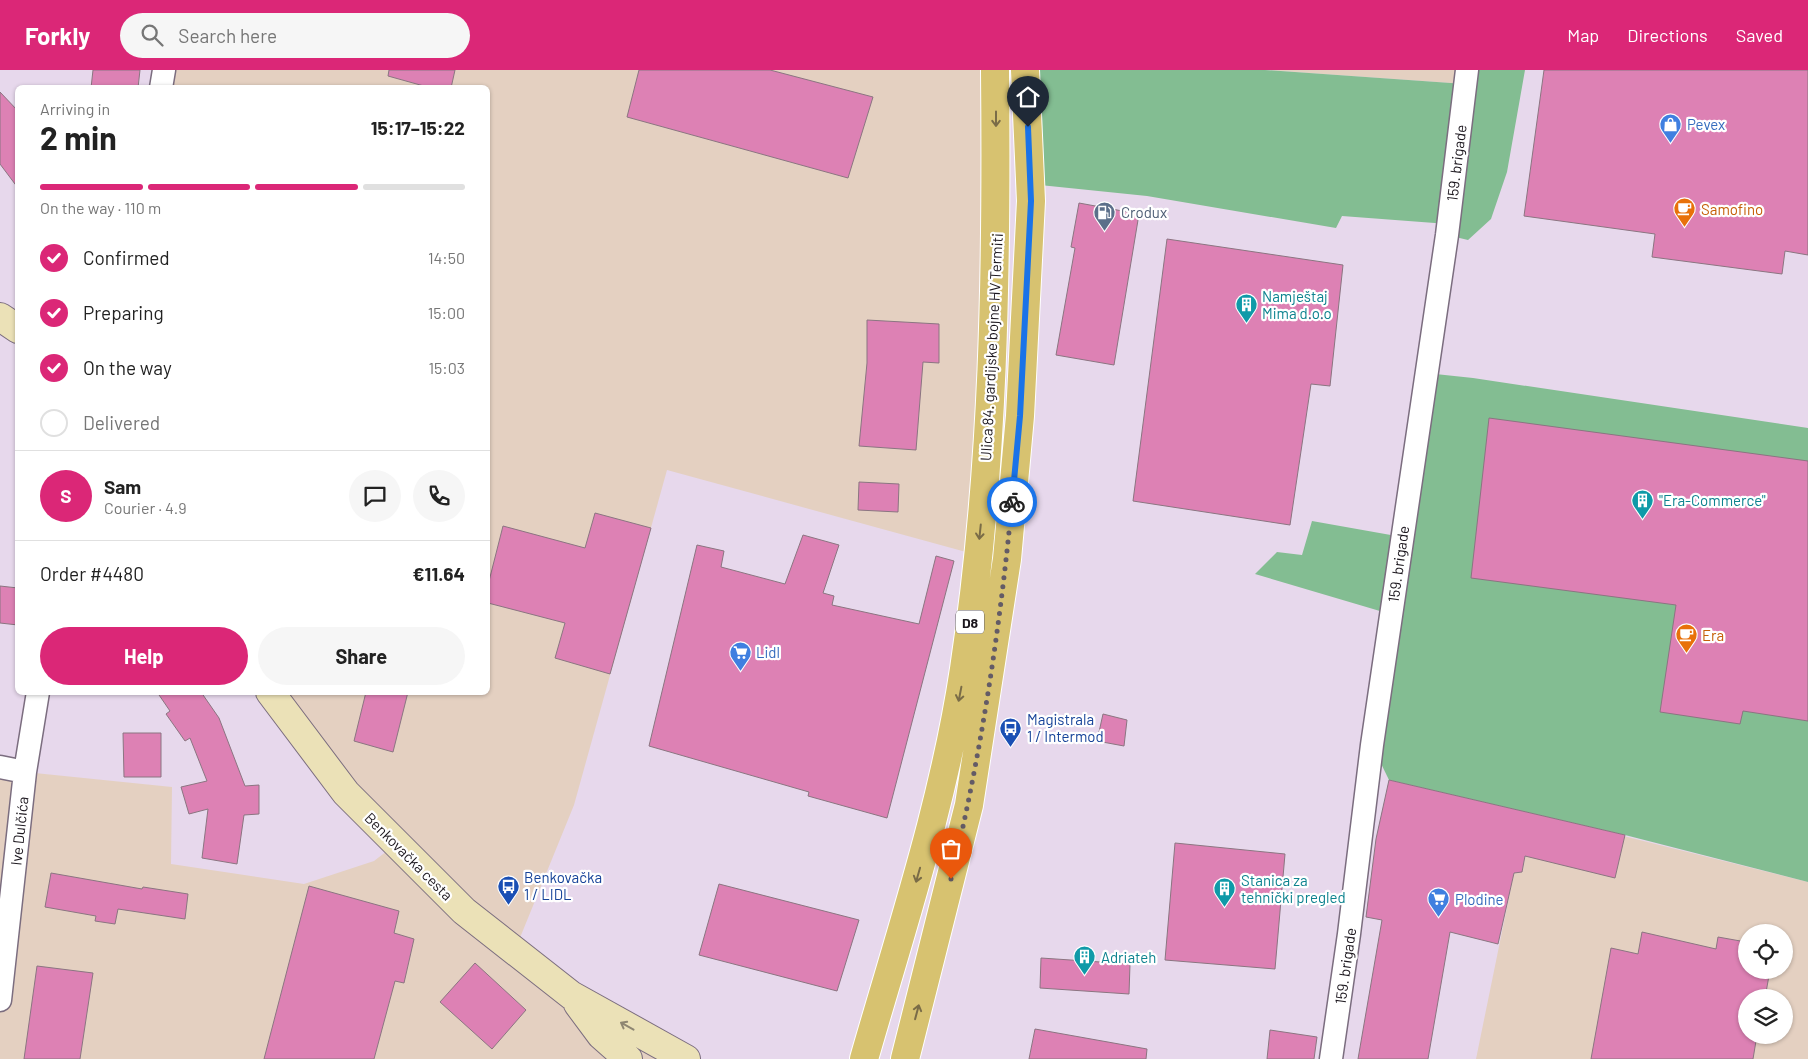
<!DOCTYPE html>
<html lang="en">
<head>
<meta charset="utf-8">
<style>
  :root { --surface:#fff; --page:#f6f6f6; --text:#222; --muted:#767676; --line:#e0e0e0; --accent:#db2777 }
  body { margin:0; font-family:Barlow,sans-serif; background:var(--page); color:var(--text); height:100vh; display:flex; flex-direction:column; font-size:19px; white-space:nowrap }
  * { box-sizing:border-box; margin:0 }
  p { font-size:16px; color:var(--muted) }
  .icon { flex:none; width:28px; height:28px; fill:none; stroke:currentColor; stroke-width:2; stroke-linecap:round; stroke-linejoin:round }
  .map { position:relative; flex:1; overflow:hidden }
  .side { position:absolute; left:15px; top:15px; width:475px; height:610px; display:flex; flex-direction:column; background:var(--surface); border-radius:8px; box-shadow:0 1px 4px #0004 }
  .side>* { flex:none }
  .buttons { position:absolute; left:1738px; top:854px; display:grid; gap:10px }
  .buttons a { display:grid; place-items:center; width:55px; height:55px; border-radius:50%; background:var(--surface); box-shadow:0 1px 4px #0004; font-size:25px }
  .pin { position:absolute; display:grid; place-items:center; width:42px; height:42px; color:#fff; margin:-51px -21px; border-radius:50% 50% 50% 0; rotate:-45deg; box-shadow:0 0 5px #0007 }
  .pin .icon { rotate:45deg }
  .courier { position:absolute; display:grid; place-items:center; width:50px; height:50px; margin:-25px; border:4px solid #1a73e8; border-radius:50%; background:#fff; color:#222; box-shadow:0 1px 6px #0007 }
  .head em { font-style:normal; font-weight:700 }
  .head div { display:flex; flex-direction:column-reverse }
  .head { display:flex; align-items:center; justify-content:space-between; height:85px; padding:0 25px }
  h1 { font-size:32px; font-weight:700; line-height:38px }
  .bar { display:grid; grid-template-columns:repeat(4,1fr); gap:8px 5px; align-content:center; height:60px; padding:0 25px }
  .bar i { height:6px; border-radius:4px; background:var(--line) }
  .bar .active { background:var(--accent) }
  .bar p { grid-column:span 4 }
  .line { display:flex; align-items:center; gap:12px; padding:0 25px; border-top:1px solid var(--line) }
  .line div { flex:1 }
  .round { display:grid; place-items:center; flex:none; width:52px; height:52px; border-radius:26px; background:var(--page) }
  ol { padding:0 25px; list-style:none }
  li { display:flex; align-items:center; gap:15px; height:55px }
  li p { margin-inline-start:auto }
  li .icon { padding:5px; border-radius:50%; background:var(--accent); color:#fff; stroke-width:4 }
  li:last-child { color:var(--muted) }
  li i { width:28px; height:28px; border:2px solid var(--line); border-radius:50% }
  .button { display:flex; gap:10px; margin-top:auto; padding:10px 25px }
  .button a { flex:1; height:58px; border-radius:30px; background:var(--accent); color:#fff; font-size:20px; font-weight:700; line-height:58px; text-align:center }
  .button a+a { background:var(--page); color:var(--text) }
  header { display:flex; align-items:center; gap:30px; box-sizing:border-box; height:70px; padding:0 25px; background:var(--accent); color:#fff }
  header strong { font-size:24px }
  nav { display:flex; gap:28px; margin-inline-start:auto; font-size:18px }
  .search { width:350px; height:45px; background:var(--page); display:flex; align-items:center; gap:12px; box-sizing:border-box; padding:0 18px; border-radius:28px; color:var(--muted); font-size:19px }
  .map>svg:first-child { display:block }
</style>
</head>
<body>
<header>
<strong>Forkly</strong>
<div class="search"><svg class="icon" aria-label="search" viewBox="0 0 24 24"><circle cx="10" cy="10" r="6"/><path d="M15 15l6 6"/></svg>Search here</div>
<nav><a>Map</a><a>Directions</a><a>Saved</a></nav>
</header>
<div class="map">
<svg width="1808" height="989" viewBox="0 0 1808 989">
  <rect width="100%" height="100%" fill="#e7d8ec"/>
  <path fill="#e4d0c1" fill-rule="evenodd" d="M 162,0 L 995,0 L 977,485 L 667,400 L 574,735 L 515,880 L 660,989 L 0,989 L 0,697 L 25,702 L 172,717 L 171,794 L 304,814 L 374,791 L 396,774 L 270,623 L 488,622 L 488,18 L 159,17 Z
    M 1265,0 L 1467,0 L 1465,14 Z
    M 1535,744 L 1808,812 L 1808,989 L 1476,989 L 1514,803 L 1522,802 ZM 1746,862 L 1784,862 L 1784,900 L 1746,900 ZM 1746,928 L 1784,928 L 1784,965 L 1746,965 Z"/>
  <path fill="#83bd92" d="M 1025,0 L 1265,0 L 1465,14 L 1467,0 L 1525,0 L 1507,102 L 1491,149 L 1468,170 L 1447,165 L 1448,154 L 1342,146 L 1336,158 L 1147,126 L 1030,114 Z
    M 1426,303 L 1473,308 L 1808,358 L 1808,812 L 1625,765 L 1389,710 L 1372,675 L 1390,544 L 1255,504 L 1277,482 L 1302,485 L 1312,451 L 1402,467 Z"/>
  <path fill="#dd81b4" stroke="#8b7581" d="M 93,0 L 140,0 L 138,18 L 91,18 Z
    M 389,0 L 455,0 L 451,18 L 431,18 L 388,6 Z
    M 639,0 L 770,0 L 873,27 L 848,108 L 627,47 Z
    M 1544,0 L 1808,0 L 1808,185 L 1785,181 L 1782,204 L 1652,187 L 1655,164 L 1524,146 Z
    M 0,22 L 18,41 L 18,118 L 0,94 Z
    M 1079,133 L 1139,144 L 1114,295 L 1056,285 L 1075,178 L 1071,177 Z
    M 1167,169 L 1343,195 L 1330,316 L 1311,314 L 1290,455 L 1133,431 Z
    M 867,250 L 939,254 L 939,293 L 923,292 L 916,380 L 859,376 L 867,293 Z
    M 1489,348 L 1808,391 L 1808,651 L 1743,641 L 1740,654 L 1660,642 L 1676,535 L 1471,508 Z
    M 859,412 L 899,414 L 898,442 L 858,440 Z
    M 595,443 L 651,458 L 610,604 L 555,588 L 565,553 L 488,533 L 488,515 L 503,456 L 585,478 Z
    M 803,465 L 839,475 L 823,523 L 834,526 L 832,535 L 919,554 L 936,486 L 954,491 L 887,748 L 808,726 L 809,722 L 649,676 L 697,475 L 724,481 L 721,497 L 785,514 Z
    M 0,516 L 18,518 L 18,555 L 0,553 Z
    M 157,622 L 201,622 L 219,648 L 245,716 L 259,715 L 259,744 L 244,745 L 237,794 L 202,788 L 208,739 L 189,744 L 181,717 L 207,711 L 190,668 L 185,671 L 166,644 L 170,641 Z
    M 366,622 L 408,622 L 393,682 L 354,671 Z
    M 1103,644 L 1127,650 L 1124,676 L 1097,671 Z
    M 123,663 L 161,663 L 161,707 L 124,707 Z
    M 1389,710 L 1625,765 L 1615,808 L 1525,786 L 1522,802 L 1514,803 L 1498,874 L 1450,862 L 1428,989 L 1358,989 L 1382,850 L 1366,847 L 1376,769 Z
    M 1175,773 L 1285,784 L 1275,899 L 1165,890 Z
    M 51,803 L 142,819 L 143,817 L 188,824 L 185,849 L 118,839 L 115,854 L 95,851 L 96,846 L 45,837 Z
    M 719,814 L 859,850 L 837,921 L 699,885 Z
    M 309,816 L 399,841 L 394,863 L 414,869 L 404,913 L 395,911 L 374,989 L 264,989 Z
    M 1642,862 L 1716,879 L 1718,867 L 1746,872 L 1746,900 L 1770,900 L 1765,928 L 1746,928 L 1746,965 L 1757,965 L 1753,989 L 1591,989 L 1611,878 L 1638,884 Z
    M 1041,888 L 1130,894 L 1129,924 L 1040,918 Z
    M 475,893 L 526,940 L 492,979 L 440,932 Z
    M 37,896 L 93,903 L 80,989 L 24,989 Z
    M 1035,959 L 1147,979 L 1146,989 L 1029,989 Z
    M 1270,960 L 1317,967 L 1314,989 L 1267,989 Z"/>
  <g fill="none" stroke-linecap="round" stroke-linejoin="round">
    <defs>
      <path id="minor" d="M 161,18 L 164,0
        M 0,697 L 25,702
        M 0,930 L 25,702 L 38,622
        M 1331,989 L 1349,864 L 1372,675 L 1447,165 L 1467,0"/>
      <path id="secondary" d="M 0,247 L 18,259
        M 270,622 L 346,723 L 464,841 L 571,925 L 686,989
        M 578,934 L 601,965 L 628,989"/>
      <path id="primary" d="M 864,989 C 901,860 944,732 964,599 C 994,400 997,200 995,0
        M 905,989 L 969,735 L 1007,489 L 1020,346 L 1031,131 L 1025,0"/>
    </defs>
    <use href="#minor" stroke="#7b6d7f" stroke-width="25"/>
    <use href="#secondary" stroke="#7b6d7f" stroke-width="30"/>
    <use href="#primary" stroke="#fff" stroke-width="30"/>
    <use href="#minor" stroke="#fff" stroke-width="22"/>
    <use href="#secondary" stroke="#ebe1b7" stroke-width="28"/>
    <use href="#primary" stroke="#d7c270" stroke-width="28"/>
  </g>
  <defs><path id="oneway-shaft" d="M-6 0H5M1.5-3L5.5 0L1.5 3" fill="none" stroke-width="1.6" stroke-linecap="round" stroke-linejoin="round" transform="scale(1.25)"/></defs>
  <g stroke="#7a6c47">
    <use href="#oneway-shaft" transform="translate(996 49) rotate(90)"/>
    <use href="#oneway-shaft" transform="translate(980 462) rotate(96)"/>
    <use href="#oneway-shaft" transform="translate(960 624) rotate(101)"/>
    <use href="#oneway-shaft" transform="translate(918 805) rotate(106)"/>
    <use href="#oneway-shaft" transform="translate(917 942) rotate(-75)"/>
  </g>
  <use stroke="#8e8672" href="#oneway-shaft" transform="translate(627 956) rotate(-151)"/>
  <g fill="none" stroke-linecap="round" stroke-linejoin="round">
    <path stroke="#635b66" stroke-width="5" stroke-dasharray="0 9" d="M 951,809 C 981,685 1000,558 1012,432"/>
    <path stroke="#1a73e8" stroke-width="6" d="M 1012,432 L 1020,346 L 1031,131 L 1028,57"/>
  </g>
  <defs>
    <symbol id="shop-pin" viewBox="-11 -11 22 30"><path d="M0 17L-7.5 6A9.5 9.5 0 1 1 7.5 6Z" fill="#3f7fe0" stroke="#fff"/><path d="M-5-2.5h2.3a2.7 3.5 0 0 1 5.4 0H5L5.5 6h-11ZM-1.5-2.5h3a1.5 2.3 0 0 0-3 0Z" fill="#fff"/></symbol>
    <symbol id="cafe-pin" viewBox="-11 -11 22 30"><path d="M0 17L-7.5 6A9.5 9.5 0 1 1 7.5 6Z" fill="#e8710a" stroke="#fff"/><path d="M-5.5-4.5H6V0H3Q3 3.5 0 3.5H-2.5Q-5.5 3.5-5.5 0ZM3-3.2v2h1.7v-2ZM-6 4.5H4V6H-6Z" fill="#fff"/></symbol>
    <symbol id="fuel-pin" viewBox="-11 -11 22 30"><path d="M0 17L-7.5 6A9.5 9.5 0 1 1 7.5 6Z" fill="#5c6f8a" stroke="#fff"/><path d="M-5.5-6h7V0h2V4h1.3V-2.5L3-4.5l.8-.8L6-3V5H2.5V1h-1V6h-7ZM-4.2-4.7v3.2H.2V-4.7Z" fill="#fff"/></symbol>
    <symbol id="building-pin" viewBox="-11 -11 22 30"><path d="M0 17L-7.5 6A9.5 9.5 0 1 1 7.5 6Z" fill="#0f9aa8" stroke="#fff"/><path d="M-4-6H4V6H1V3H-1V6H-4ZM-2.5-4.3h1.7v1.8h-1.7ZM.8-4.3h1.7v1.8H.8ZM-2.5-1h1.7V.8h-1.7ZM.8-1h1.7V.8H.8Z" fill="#fff"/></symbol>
    <symbol id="supermarket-pin" viewBox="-11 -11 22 30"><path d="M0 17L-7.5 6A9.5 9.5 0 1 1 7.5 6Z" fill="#3f7fe0" stroke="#fff"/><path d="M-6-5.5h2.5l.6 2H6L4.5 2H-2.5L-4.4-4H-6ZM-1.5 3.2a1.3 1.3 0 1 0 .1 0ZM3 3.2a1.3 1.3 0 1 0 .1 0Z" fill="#fff"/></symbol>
    <symbol id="bus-pin" viewBox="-11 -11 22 30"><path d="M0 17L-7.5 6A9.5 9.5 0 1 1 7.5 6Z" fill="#1a4fb4" stroke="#fff"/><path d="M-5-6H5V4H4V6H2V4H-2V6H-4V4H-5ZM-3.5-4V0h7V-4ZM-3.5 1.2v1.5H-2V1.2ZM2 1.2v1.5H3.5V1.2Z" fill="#fff"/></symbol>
  </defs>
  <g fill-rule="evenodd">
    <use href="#shop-pin" x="1658" y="42" width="25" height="34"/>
    <use href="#cafe-pin" x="1672" y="126" width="25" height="34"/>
    <use href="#fuel-pin" x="1092" y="130" width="25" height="34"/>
    <use href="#building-pin" x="1234" y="222" width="25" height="34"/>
    <use href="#building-pin" x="1630" y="418" width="25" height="34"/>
    <use href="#cafe-pin" x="1674" y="552" width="25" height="34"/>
    <use href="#supermarket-pin" x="728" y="570" width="25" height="34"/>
    <use href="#bus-pin" x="998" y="646" width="25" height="34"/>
    <use href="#bus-pin" x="496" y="804" width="25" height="34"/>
    <use href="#building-pin" x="1212" y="806" width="25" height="34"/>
    <use href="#supermarket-pin" x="1426" y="816" width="25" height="34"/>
    <use href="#building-pin" x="1072" y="874" width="25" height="34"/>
  </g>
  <g text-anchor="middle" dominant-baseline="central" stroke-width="4.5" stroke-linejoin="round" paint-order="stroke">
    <rect fill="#fff" stroke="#605d62" stroke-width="1" x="956" y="540.5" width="28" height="23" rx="4"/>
    <g font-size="14" font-weight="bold" fill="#1c171e">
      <text x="970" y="552">D8</text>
    </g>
    <g font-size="15" fill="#366cbe" stroke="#fff" text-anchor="start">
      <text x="1687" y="54">Pevex</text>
      <text x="756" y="582">Lidl</text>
      <text x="1455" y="829">Plodine</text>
    </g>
    <g font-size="15" fill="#1c171e" stroke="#fff">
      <text transform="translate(1456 93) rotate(-83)">159. brigade</text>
      <text transform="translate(991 277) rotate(-87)">Ulica 84. gardijske bojne HV Termiti</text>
      <text transform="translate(1398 494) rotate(-82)">159. brigade</text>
      <text transform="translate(19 761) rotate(-84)">Ive Dulčića</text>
      <text transform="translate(409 786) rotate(45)">Benkovačka cesta</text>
      <text transform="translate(1345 896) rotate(-82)">159. brigade</text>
    </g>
    <g font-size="15" fill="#c56008" stroke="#fff" text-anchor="start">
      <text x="1701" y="139">Samofino</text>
      <text x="1702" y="565">Era</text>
    </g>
    <g font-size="15" fill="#4e5e75" stroke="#fff" text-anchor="start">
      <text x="1121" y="142">Crodux</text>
    </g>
    <g font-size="15" fill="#0d838f" stroke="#fff" text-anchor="start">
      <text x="1262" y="226">Namještaj<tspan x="1262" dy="17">Mima d.o.o</tspan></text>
      <text x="1659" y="430">"Era-Commerce"</text>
      <text x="1241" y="810">Stanica za<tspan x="1241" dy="17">tehnički pregled</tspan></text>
      <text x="1101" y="887">Adriateh</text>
    </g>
    <g font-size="15" fill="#164399" stroke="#fff" text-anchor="start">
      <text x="1027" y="649">Magistrala<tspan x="1027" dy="17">1 / Intermod</tspan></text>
      <text x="524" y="807">Benkovačka<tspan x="524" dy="17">1 / LIDL</tspan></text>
    </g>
  </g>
</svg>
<div class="buttons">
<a><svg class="icon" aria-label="locate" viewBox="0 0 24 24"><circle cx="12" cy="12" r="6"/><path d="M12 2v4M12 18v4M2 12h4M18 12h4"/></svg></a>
<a><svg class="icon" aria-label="layers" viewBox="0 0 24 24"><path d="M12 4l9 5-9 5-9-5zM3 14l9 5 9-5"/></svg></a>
</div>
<div class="pin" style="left:951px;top:809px;background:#ea580c"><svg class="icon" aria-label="bag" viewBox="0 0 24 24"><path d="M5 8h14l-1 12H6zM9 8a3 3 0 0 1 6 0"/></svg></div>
<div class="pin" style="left:1028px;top:57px;background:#1f2937"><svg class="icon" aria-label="home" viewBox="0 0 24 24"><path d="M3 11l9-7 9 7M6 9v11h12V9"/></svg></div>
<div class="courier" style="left:1012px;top:432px"><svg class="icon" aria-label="bike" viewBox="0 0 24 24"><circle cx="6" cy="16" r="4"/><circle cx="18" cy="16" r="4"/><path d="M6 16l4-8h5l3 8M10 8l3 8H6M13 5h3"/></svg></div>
<section class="side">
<div class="head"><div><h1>2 min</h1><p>Arriving in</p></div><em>15:17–15:22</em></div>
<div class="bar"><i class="active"></i><i class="active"></i><i class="active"></i><i></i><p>On the way · 110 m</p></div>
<ol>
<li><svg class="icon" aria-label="check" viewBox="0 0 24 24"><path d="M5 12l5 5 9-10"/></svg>Confirmed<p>14:50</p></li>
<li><svg class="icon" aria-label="check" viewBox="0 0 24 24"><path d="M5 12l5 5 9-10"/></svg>Preparing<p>15:00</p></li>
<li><svg class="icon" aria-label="check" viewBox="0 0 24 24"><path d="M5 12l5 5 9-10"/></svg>On the way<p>15:03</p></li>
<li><i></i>Delivered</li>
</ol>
<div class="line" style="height:90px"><b class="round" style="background:var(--accent);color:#fff">S</b><div><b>Sam</b><p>Courier · 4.9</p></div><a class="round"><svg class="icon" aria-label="chat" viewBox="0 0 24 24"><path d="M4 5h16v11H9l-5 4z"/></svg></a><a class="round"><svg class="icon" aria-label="phone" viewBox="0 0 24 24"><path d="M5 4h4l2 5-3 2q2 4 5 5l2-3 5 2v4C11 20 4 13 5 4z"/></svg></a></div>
<div class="line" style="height:65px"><div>Order #4480</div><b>€11.64</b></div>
<div class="button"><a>Help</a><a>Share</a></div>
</section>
</div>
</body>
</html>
